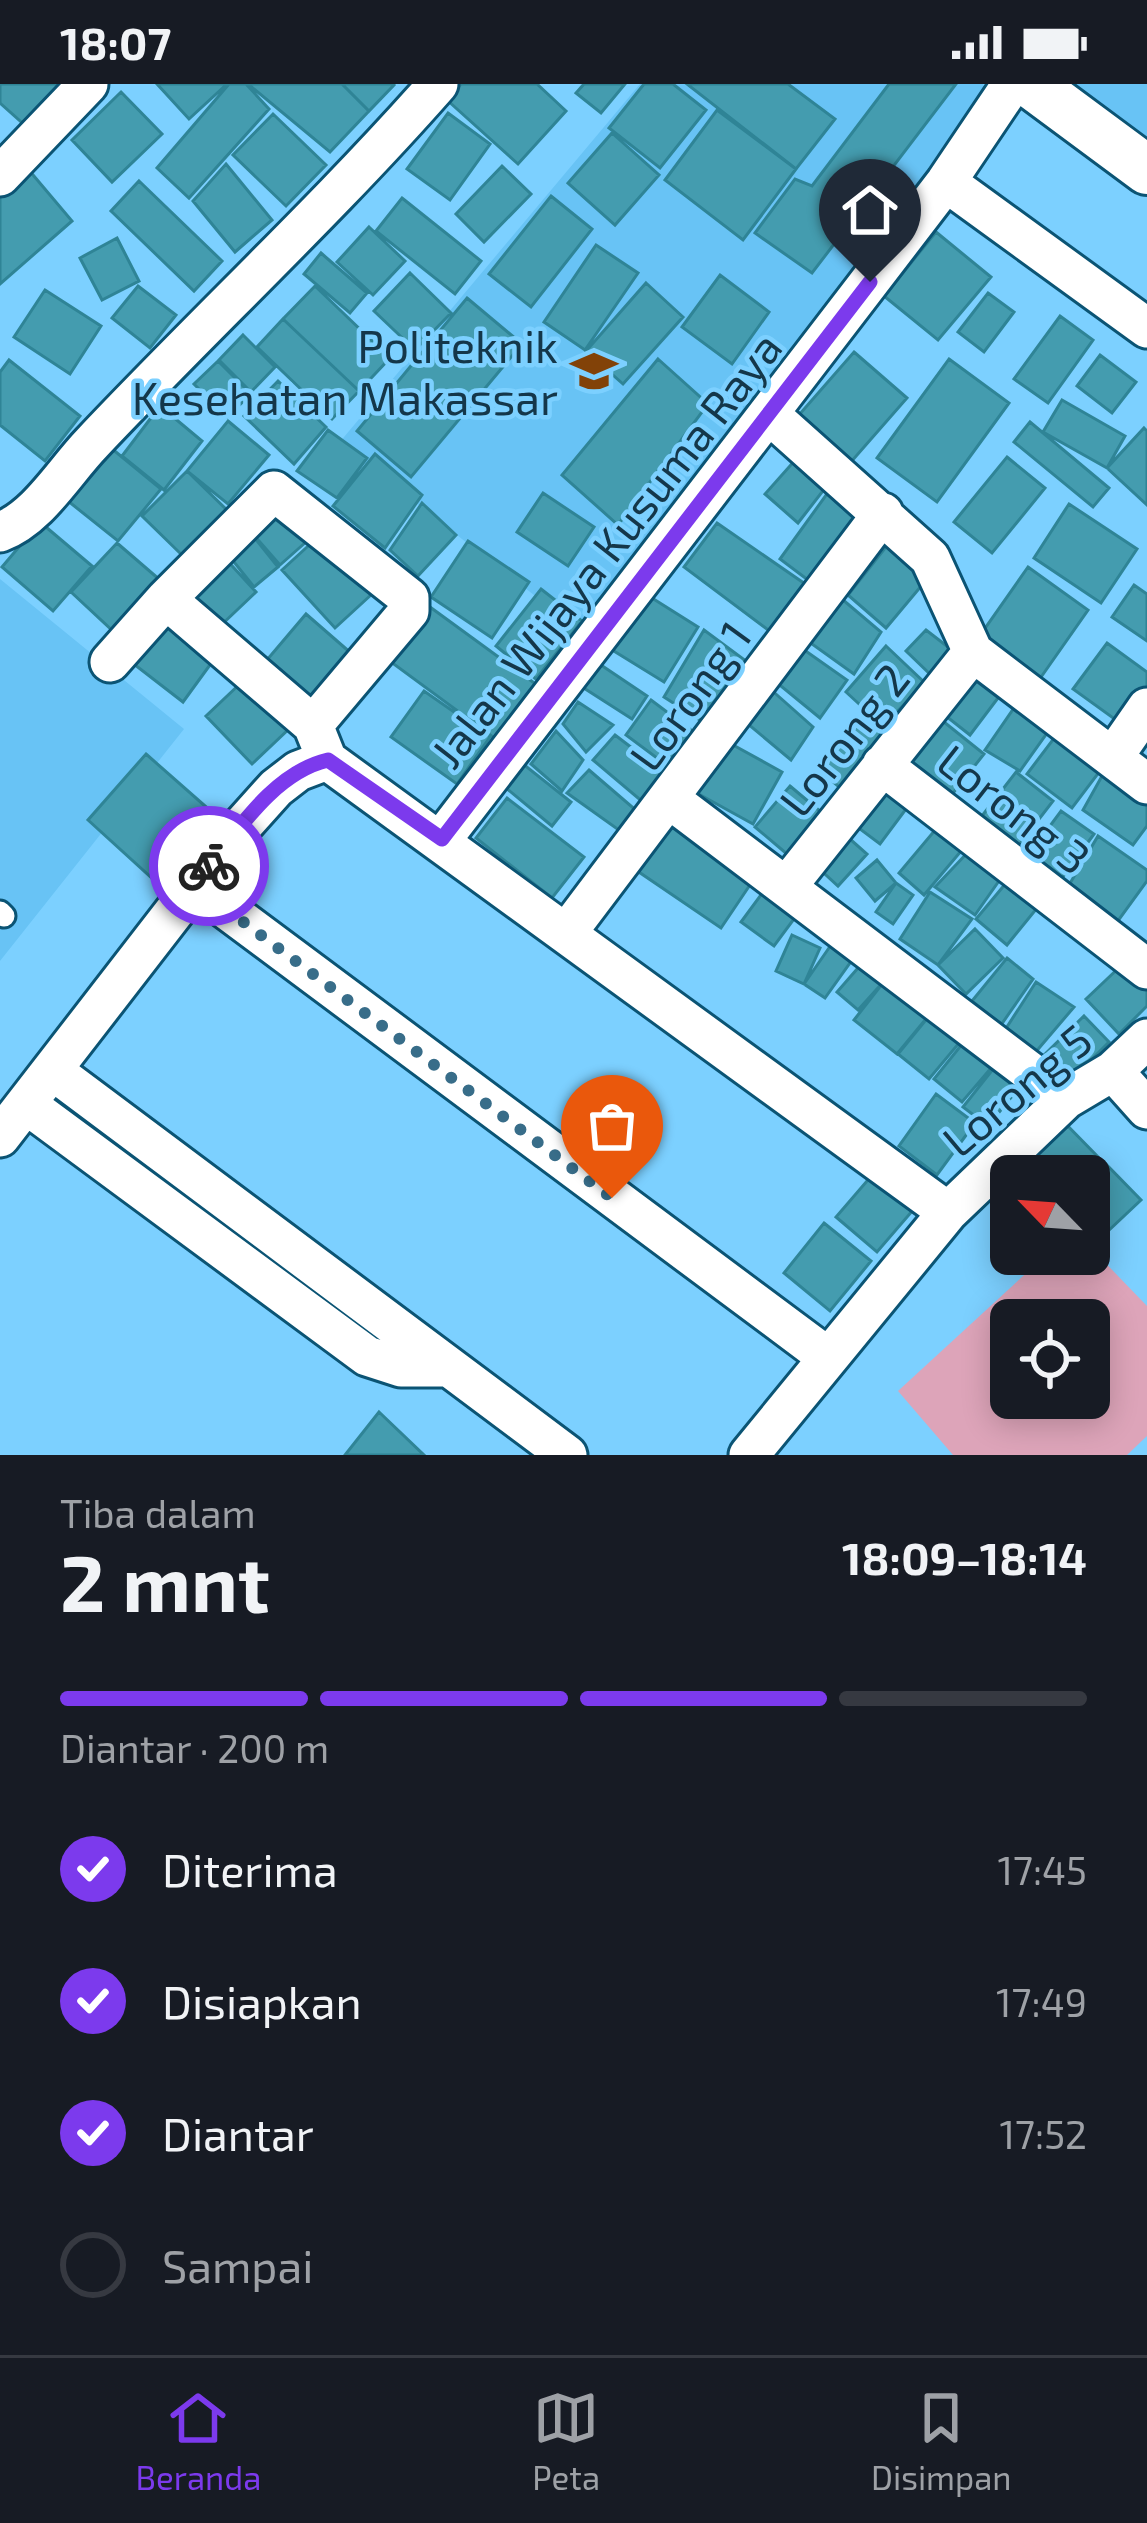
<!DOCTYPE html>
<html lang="id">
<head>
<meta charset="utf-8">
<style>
  :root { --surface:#171b24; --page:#20242c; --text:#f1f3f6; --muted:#9ea1a6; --line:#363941; --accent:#7c3aed }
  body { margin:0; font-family:"Exo 2",sans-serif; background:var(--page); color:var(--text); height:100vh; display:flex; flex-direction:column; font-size:45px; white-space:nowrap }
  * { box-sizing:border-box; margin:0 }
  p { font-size:39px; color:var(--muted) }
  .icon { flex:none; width:66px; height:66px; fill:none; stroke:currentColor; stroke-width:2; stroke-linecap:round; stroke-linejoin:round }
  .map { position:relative; height:1371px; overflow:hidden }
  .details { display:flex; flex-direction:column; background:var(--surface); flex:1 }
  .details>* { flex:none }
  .needle { width:78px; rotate:295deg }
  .tools { position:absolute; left:990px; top:1071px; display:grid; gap:24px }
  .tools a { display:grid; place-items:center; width:120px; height:120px; border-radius:18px; background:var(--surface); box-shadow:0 6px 30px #0003; font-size:60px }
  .pin { position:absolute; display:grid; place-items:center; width:102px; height:102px; color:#fff; margin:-123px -51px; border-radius:50% 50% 50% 0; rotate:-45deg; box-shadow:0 0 12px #0007 }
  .pin .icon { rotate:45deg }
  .courier { position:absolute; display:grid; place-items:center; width:120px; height:120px; margin:-60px; border:9px solid #7c3aed; border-radius:50%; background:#fff; color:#222; box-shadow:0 3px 15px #0007 }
  .overview em { font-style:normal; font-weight:700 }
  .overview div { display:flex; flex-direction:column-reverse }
  .overview { display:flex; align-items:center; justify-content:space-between; height:204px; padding:0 60px }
  h1 { font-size:78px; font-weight:700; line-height:90px }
  .bar { display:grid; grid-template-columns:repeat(4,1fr); gap:18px 12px; align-content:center; height:144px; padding:0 60px }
  .bar i { height:15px; border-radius:9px; background:var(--line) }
  .bar .active { background:var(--accent) }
  .bar p { grid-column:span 4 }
  ol { padding:0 60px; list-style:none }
  li { display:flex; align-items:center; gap:36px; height:132px }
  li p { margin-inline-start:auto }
  li .icon { padding:12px; border-radius:50%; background:var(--accent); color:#fff; stroke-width:4 }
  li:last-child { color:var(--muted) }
  li i { width:66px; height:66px; border:6px solid var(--line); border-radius:50% }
  .status { display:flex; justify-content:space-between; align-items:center; height:84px; padding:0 60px; background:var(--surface); direction:ltr }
  .status svg { height:33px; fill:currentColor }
  .tab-bar { display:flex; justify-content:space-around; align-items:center; height:168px; border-top:3px solid var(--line); background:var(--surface); font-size:33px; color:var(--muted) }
  .tab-bar a { display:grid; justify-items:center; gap:6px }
  .tab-bar .active { color:var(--accent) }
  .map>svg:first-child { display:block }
</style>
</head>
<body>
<div class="status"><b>18:07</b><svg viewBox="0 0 49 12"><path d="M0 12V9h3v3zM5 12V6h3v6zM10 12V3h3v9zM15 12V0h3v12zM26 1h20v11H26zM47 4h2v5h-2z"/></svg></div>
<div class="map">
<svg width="1147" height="1371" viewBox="0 0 1147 1371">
  <rect width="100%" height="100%" fill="#7cd0ff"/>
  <path fill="#68c3f5" d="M 640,0 L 983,0 L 994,23 L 580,547 L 339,359 Z
    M 1041,0 L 1147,0 L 1147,76 Z
    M 0,495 L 184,645 L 0,877 Z"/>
  <path fill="#dda4b9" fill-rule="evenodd" d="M 1089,1162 L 1147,1222 L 1147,1352 L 1127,1371 L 953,1371 L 898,1307 L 1047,1170 L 1089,1170 ZM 1011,1236 L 1089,1236 L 1089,1314 L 1011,1314 Z"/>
  <path fill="#449caf" stroke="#2f8496" stroke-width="3" d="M 0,0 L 55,0 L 60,5 L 27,43 L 0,19 Z
    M 157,0 L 227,0 L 189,35 Z
    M 229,0 L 246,0 L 269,25 L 189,114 L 157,84 Z
    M 248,0 L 342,0 L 369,27 L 330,68 Z
    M 342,0 L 393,0 L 394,1 L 369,27 Z
    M 461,0 L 537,0 L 566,27 L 518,80 L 447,16 Z
    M 584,0 L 625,0 L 601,29 L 576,9 Z
    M 644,0 L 673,0 L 706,26 L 660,84 L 609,44 Z
    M 687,0 L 788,0 L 835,35 L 796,85 Z
    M 889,0 L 956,0 L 812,189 L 755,149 L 795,95 L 812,102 Z
    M 121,8 L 162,50 L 112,98 L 72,56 Z
    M 717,26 L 796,85 L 743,156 L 665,96 Z
    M 448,29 L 490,60 L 450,116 L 407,85 Z
    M 273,30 L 326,81 L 286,122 L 233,71 Z
    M 612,49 L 659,91 L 615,141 L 568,99 Z
    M 226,80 L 272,136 L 235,168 L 193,117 Z
    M 502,82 L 531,110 L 484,158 L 456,130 Z
    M 28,85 L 72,137 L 0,200 L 0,109 Z
    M 139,97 L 222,177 L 194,207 L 111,127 Z
    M 551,112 L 592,145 L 531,223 L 489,190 Z
    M 402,114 L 481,177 L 455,210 L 376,147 Z
    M 369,143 L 405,177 L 373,211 L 337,178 Z
    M 936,148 L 991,193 L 938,256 L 884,212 Z
    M 117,154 L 139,197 L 102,216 L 80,174 Z
    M 596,161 L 638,189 L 585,266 L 544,238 Z
    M 321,169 L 367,209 L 350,229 L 304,190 Z
    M 410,189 L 451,229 L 415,266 L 374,227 Z
    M 720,191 L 769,228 L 732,280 L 682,243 Z
    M 646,199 L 683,233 L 623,300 L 586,267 Z
    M 138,202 L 176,231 L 150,264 L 112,234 Z
    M 315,202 L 390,274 L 359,307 L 283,235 Z
    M 45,206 L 101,242 L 70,290 L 14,253 Z
    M 988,209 L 1014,228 L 984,268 L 958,248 Z
    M 467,214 L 522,260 L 411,393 L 357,347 Z
    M 1060,232 L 1093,256 L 1048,319 L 1014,295 Z
    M 283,235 L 359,307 L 332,335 L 257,263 Z
    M 243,251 L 275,283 L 251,308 L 219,276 Z
    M 854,268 L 907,314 L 851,378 L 798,332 Z
    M 1100,271 L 1136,298 L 1112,329 L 1077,302 Z
    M 658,275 L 708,320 L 618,441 L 562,391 Z
    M 949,275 L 1009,319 L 937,418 L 877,374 Z
    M 9,276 L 80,332 L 45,377 L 0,341 L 0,288 Z
    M 218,277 L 251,310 L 227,333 L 194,300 Z
    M 278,297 L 326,343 L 294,380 L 244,332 Z
    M 1062,316 L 1125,352 L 1107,384 L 1043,348 Z
    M 160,322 L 202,357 L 164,406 L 122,372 Z
    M 228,337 L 269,371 L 228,420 L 187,387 Z
    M 1030,338 L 1109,404 L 1093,423 L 1014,358 Z
    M 1144,344 L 1147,347 L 1147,421 L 1107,384 Z
    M 328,346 L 367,374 L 337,414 L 297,387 Z
    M 111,364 L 161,405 L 118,457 L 68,417 Z
    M 375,370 L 422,411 L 385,464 L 333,422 Z
    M 1007,373 L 1045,404 L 992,469 L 954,438 Z
    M 797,374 L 829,399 L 798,439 L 765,410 Z
    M 187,387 L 230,429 L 185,474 L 142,432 Z
    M 837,396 L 864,420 L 812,499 L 780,475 Z
    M 543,409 L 594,443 L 568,482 L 517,448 Z
    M 279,410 L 315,450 L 280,481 L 245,441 Z
    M 422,419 L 456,451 L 418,492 L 390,466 Z
    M 1069,420 L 1137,465 L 1101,519 L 1034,474 Z
    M 40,438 L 92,482 L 53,527 L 2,483 Z
    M 717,439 L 808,502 L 775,551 L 684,483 Z
    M 319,452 L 372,510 L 335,544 L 282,486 Z
    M 254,453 L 278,483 L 254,503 L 230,473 Z
    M 893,454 L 933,488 L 886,544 L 848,511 Z
    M 468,457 L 529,498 L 492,554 L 431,513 Z
    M 117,459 L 160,496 L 114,548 L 71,508 Z
    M 223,472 L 256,508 L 216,546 L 182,511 Z
    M 1028,483 L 1088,526 L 1039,596 L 979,553 Z
    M 1134,501 L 1147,510 L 1147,557 L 1112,533 Z
    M 541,505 L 582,537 L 536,595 L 496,562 Z
    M 644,509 L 698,543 L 664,598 L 609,564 Z
    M 836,510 L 881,548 L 854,590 L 805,555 Z
    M 430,523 L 537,601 L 497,656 L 391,578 Z
    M 306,530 L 352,570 L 312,616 L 266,577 Z
    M 159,531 L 215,574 L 183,618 L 126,574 Z
    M 704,546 L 750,580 L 706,640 L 664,613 Z
    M 926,546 L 952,566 L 931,591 L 906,567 Z
    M 1107,559 L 1147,588 L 1147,616 L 1127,644 L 1073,605 Z
    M 886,562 L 925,599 L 883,642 L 846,608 Z
    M 800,563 L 847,596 L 820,634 L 776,598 Z
    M 592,575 L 647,612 L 632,635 L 576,599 Z
    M 968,585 L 1001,610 L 970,651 L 937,625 Z
    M 245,595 L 291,643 L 252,680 L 206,632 Z
    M 768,603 L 813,643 L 791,676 L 742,635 Z
    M 424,607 L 490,653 L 457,700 L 391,653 Z
    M 651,616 L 695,649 L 669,683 L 626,651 Z
    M 578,618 L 613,641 L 586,668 L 563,640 Z
    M 1018,618 L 1052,642 L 1020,687 L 985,666 Z
    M 934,630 L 984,670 L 950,713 L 899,673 Z
    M 861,632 L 890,657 L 846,709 L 817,684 Z
    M 1064,641 L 1109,675 L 1072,724 L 1027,690 Z
    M 556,647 L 583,676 L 562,707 L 531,680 Z
    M 615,651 L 665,689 L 644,719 L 593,676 Z
    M 724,656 L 782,688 L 753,740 L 695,708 Z
    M 146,670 L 213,729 L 154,796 L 88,736 Z
    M 518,676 L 571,718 L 552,742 L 500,699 Z
    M 1111,676 L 1147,706 L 1147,742 L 1133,761 L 1083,726 Z
    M 589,686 L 638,728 L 623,749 L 567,709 Z
    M 1016,688 L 1053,717 L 1016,765 L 978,737 Z
    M 880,692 L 912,717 L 880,760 L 848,736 Z
    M 790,702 L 821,728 L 787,770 L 755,743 Z
    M 507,714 L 584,773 L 552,814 L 476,754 Z
    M 1061,727 L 1094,750 L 1057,801 L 1024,777 Z
    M 669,732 L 756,792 L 721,844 L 633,784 Z
    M 941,739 L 967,760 L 924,811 L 899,789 Z
    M 842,748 L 867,770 L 838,802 L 814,780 Z
    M 1098,752 L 1147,786 L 1147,797 L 1115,841 L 1066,806 Z
    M 970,766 L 1001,794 L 975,831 L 935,803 Z
    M 877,776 L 896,799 L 875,817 L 856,794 Z
    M 1012,792 L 1042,818 L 1007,861 L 976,835 Z
    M 772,796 L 805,820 L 774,862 L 741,838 Z
    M 896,799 L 913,811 L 893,840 L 876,828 Z
    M 930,808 L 972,835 L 938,881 L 900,855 Z
    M 975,845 L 1003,874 L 966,910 L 938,881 Z
    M 792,851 L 820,864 L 804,900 L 776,887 Z
    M 831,861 L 852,876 L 825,914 L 804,900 Z
    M 1007,874 L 1033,895 L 1001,941 L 972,917 Z
    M 865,876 L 886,895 L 858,926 L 837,908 Z
    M 1127,876 L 1147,897 L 1147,922 L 1119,950 L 1086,915 Z
    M 886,895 L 930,930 L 897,970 L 854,936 Z
    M 1036,898 L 1074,923 L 1034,970 L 1003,949 Z
    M 934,926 L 965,952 L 929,995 L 898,970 Z
    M 1084,932 L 1109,958 L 1067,1000 L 1041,974 Z
    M 967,954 L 998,976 L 962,1018 L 934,995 Z
    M 1001,975 L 1026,995 L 988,1042 L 963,1023 Z
    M 936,1010 L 975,1039 L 937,1091 L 899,1062 Z
    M 1060,1034 L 1100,1075 L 1082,1092 L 1049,1092 L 1025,1067 Z
    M 1103,1077 L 1141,1116 L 1106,1149 L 1089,1132 L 1087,1092 Z
    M 879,1083 L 920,1118 L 877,1168 L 836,1133 Z
    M 824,1139 L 871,1177 L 830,1227 L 784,1189 Z
    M 379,1328 L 424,1371 L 345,1371 Z"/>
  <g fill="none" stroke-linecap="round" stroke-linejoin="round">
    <defs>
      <path id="service" d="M 0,828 L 4,832"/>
      <path id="minor" d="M 0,92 L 88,0
        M 946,98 L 1147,244
        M 770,331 L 930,474 L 973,568 L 1147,700
        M 0,448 C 38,434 64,388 92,359 C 206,238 328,125 438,0
        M 110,578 L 166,515
        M 313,641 L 409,527 L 409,514 L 274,407 L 166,515 L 313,641 L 327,676
        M 1113,673 L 1147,624
        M 327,676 L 948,1128
        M 882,681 L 1147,885
        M 671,716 L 1066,1015
        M 442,755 L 946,98 L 1012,0
        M 194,801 L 826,1272
        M 787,802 L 973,568
        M 568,847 L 883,429
        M 52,986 L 567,1371
        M 1113,987 L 1147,1025
        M 26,1020 L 367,1272 L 401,1283 L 448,1283
        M 0,1053 L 232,753 L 276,704 L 298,687 L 327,676
        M 749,1371 L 948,1128 L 1066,1015 L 1113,987 L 1147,955"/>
      <path id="tertiary" d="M 1031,0 L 1147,86"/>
    </defs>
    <use href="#service" stroke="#0b5474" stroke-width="27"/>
    <use href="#minor" stroke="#0b5474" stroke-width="45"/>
    <use href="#tertiary" stroke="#0b5474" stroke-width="54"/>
    <use href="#service" stroke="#fff" stroke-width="21"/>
    <use href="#minor" stroke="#fff" stroke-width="39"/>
    <use href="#tertiary" stroke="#fff" stroke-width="48"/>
  </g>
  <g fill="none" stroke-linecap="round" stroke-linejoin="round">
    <path stroke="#386d89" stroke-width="12" stroke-dasharray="0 21.6" d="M 209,782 L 194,801 L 612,1114"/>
    <path stroke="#7c3aed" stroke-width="15" d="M 209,782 C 240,743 276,688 328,676 L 442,755 L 870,198"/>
  </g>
  <defs>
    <symbol id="university-bare" viewBox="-9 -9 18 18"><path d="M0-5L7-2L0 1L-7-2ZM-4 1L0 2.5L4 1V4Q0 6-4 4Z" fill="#824208" stroke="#7cd0ff" stroke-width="2.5" paint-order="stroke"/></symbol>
  </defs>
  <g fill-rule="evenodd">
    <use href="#university-bare" x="561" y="254" width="66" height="66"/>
  </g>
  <g text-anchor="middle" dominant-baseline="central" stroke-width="9" stroke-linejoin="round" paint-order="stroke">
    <g font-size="45" fill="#14374a" stroke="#7cd0ff" text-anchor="end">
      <text x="558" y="261">Politeknik<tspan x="558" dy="52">Kesehatan Makassar</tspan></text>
    </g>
    <g font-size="45" fill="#14374a" stroke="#7cd0ff">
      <text transform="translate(605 465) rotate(-52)">Jalan Wijaya Kusuma Raya</text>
      <text transform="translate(689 611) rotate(-54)">Lorong 1</text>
      <text transform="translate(843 655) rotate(-52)">Lorong 2</text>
      <text transform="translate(1015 724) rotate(38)">Lorong 3</text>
      <text transform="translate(1016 1005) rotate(-40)">Lorong 5</text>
    </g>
  </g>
</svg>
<div class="tools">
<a><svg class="needle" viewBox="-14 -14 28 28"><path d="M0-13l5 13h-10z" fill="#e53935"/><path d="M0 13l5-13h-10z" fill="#9ea1a6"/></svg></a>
<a><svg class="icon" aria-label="locate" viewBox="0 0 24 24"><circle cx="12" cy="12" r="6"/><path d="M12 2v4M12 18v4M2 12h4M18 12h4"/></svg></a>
</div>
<div class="pin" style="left:612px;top:1114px;background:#ea580c"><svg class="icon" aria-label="bag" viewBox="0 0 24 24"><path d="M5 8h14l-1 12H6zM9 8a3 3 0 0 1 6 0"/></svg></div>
<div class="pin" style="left:870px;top:198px;background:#1f2937"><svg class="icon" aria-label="home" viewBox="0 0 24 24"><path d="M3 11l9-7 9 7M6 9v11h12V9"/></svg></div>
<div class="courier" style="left:209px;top:782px"><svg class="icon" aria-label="bike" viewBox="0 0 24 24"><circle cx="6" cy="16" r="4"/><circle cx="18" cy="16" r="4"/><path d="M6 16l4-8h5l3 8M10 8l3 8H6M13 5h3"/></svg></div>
</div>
<section class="details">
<div class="overview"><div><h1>2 mnt</h1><p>Tiba dalam</p></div><em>18:09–18:14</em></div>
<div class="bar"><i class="active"></i><i class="active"></i><i class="active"></i><i></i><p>Diantar · 200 m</p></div>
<ol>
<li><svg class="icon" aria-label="check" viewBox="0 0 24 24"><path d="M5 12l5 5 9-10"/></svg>Diterima<p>17:45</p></li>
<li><svg class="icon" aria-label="check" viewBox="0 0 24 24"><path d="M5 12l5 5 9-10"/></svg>Disiapkan<p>17:49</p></li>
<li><svg class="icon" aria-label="check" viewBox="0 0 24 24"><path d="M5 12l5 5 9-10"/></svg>Diantar<p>17:52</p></li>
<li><i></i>Sampai</li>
</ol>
</section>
<nav class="tab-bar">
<a class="active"><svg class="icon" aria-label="home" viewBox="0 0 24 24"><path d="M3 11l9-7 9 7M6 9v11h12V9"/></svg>Beranda</a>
<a><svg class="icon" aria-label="map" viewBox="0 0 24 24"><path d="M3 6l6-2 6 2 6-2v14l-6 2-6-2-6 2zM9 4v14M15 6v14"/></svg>Peta</a>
<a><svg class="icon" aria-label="saved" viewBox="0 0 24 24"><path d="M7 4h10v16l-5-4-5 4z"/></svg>Disimpan</a>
</nav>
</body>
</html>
